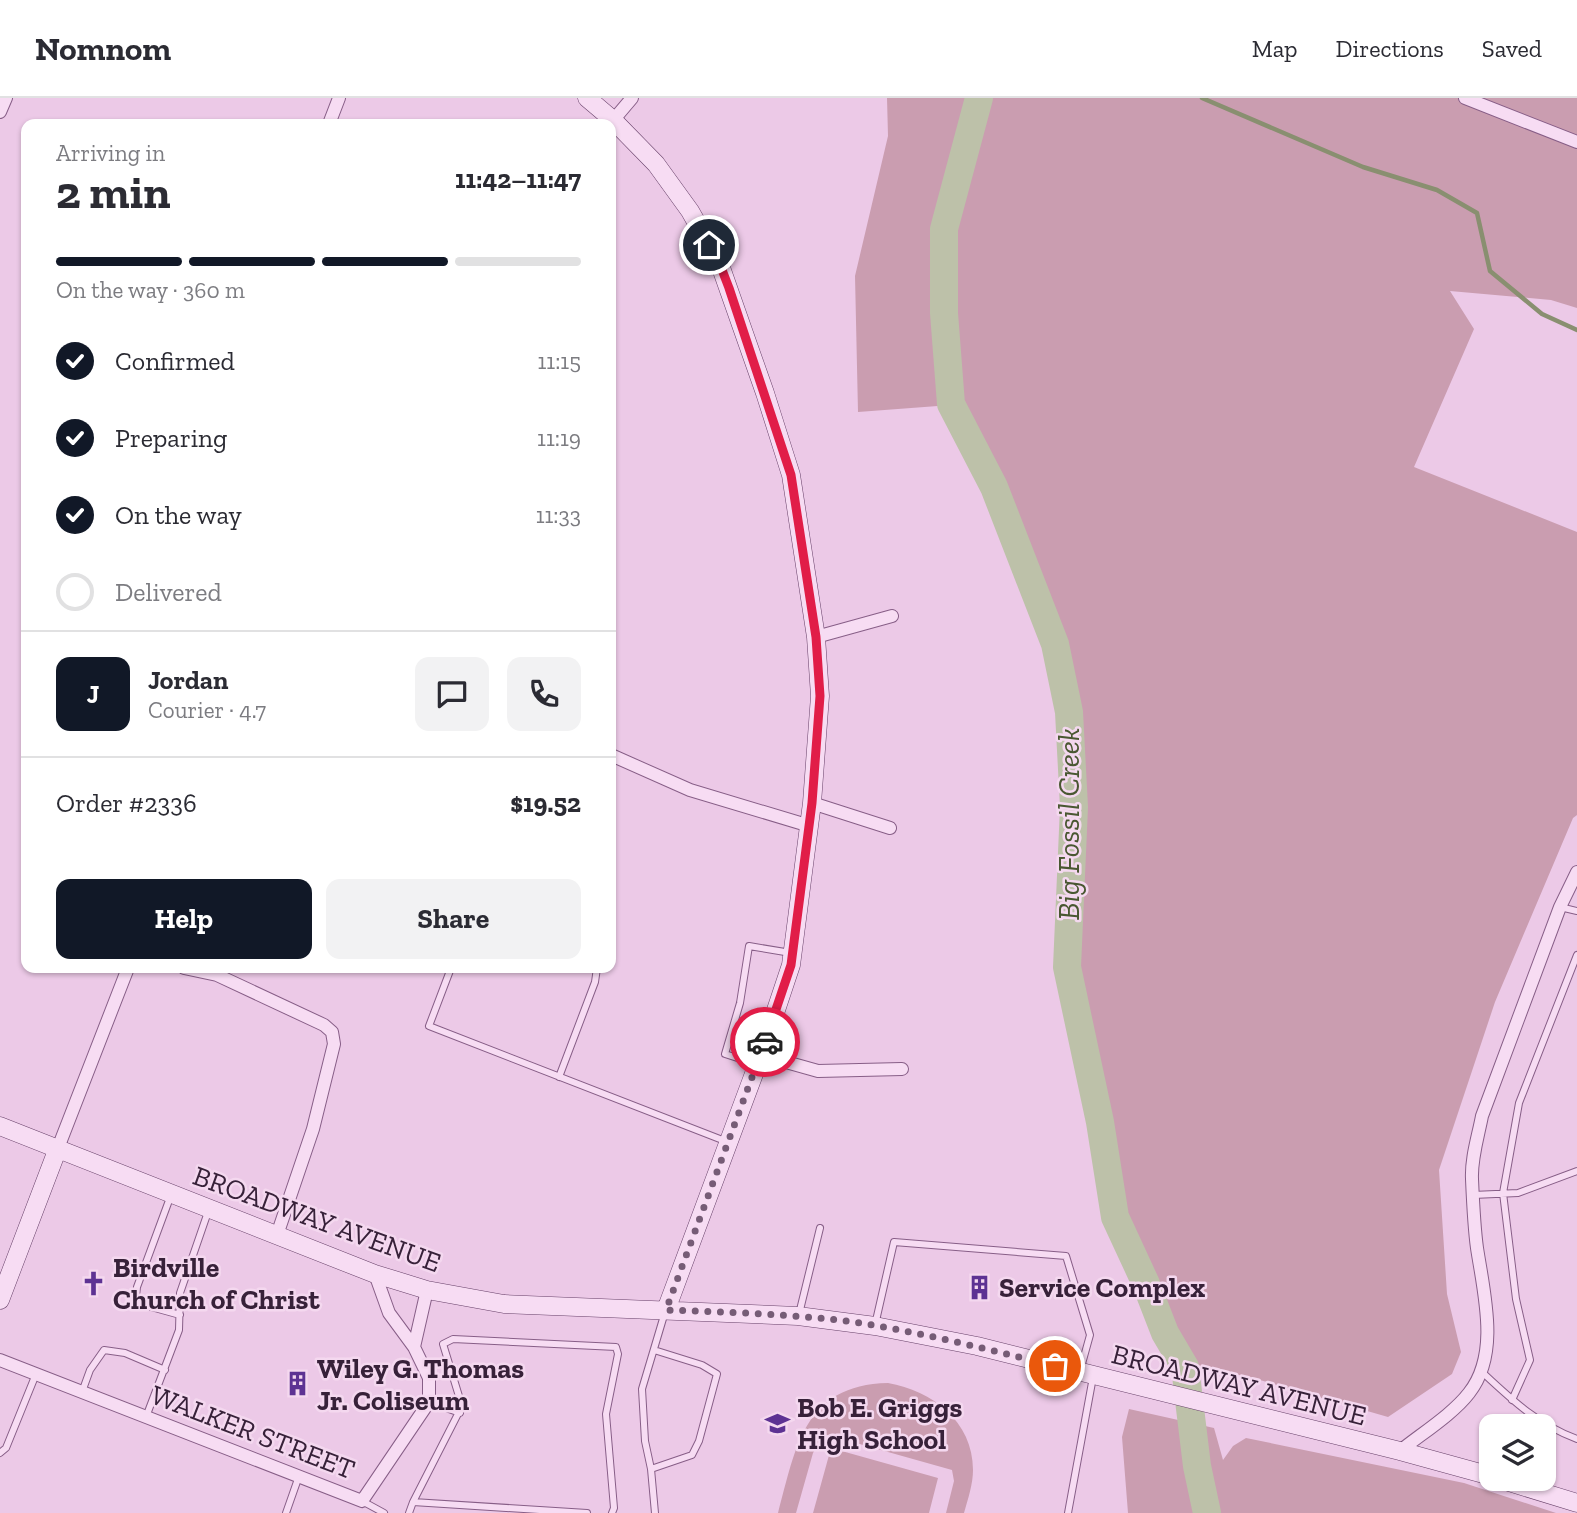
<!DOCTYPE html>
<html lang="en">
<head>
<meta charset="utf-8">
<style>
  :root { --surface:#fff; --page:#f2f2f3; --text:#2b2b33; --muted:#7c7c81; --line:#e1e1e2; --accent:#111827 }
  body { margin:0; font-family:"Zilla Slab",serif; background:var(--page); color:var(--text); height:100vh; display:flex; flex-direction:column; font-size:26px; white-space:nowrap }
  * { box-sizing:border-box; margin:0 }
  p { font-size:23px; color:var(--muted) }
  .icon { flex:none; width:38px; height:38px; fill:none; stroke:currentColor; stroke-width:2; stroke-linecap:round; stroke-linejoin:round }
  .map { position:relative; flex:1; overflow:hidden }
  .side { position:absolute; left:21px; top:21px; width:595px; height:854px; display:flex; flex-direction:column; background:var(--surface); border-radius:14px; box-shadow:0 2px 5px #0004 }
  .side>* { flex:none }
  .tools { position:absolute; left:1479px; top:1316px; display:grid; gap:14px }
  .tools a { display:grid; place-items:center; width:77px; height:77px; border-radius:14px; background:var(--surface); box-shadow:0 2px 5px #0004; font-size:35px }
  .pin { position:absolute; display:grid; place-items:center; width:60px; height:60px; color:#fff; margin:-30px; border:4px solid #fff; border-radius:50%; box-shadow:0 2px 7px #0007 }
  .courier { position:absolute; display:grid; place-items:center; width:70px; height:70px; margin:-35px; border:5px solid #e11d48; border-radius:50%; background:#fff; color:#222; box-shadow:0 2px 9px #0007 }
  .overview em { font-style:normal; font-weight:700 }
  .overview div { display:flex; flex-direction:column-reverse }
  .overview { display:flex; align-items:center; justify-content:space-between; height:119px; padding:0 35px }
  h1 { font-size:46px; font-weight:700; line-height:52px }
  .bar { display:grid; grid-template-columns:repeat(4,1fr); gap:10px 7px; align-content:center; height:84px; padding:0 35px }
  .bar i { height:9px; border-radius:5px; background:var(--line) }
  .bar .on { background:var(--accent) }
  .bar p { grid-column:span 4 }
  .line { display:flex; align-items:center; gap:18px; padding:0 35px; border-top:2px solid var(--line) }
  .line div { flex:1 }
  .round { display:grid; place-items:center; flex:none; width:74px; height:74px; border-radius:14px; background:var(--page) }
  ol { padding:0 35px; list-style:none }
  li { display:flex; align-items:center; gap:21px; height:77px }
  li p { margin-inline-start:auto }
  li .icon { padding:7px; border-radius:50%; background:var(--accent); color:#fff; stroke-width:4 }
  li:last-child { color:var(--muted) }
  li i { width:38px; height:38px; border:4px solid var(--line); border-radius:50% }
  .button { display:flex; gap:14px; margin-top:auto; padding:14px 35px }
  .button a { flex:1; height:80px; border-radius:14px; background:var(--accent); color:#fff; font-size:28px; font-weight:700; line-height:80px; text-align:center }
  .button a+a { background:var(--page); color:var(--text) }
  header { display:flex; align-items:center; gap:42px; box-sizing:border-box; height:98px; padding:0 35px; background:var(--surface); border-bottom:2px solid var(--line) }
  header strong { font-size:33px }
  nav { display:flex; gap:38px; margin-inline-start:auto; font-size:24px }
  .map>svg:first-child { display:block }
</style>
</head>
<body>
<header>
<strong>Nomnom</strong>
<nav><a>Map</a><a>Directions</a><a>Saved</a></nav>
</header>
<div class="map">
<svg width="1577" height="1415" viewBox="0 0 1577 1415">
  <rect width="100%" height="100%" fill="#ecc9e7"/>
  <path fill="#ca9db0" d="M 887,0 L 1577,0 L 1577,210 L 1551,202 L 1450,193 L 1474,231 L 1414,369 L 1577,434 L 1577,717 L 1573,720 L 1495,904 L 1439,1072 L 1447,1196 L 1461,1254 L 1452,1276 L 1388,1319 L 1246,1278 L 1185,1269 L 1115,1119 L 1100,1024 L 1067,869 L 1074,708 L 1069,614 L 1055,546 L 994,389 L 951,307 L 858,314 L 855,178 L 888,38 Z
    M 888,1285 C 932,1293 973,1323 973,1372 C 973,1386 968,1401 964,1415 L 946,1415 L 954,1383 L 952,1372 L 824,1336 L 813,1355 L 796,1415 L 778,1415 C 796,1350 803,1287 888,1285 Z
    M 1129,1311 L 1214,1330 L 1223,1362 L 1233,1348 L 1246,1340 L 1464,1385 L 1556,1415 L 1128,1415 L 1122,1339 Z
    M 831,1350 L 938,1380 L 929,1415 L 813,1415 Z"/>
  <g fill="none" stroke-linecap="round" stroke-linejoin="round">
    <path stroke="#898f70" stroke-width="4.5" d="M 1202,0 L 1363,69 L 1437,92 L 1477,115 L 1490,173 L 1542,216 L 1577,232"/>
    <path stroke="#bdc1a9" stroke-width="28" d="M 979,0 L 944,131 L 944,215 L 951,306 L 994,389 L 1055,546 L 1069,614 L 1074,709 L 1067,869 L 1100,1024 L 1115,1119 L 1146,1186 L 1165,1235 L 1185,1269 L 1197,1368 L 1207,1415"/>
    <defs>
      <path id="lane" d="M 1560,809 L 1577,813
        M 451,870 L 429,928 L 725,1043
        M 756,966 L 725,956 L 740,905 L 749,848 L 791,855
        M 559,979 L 595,884 L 597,870
        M 171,1097 L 137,1189 L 136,1198 L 151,1209 L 180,1217
        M 1473,1097 L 1518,1095 L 1577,1073
        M 799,1216 L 820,1130
        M 875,1227 L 894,1144 L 1066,1158 L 1090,1237 L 1080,1273
        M 1482,1274 C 1512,1302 1537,1326 1577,1341
        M 82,1294 L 90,1272 L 104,1252 L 125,1255 L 165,1272
        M 1512,1302 L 1530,1262 L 1516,1201 L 1503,1095 L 1519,1005 L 1577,857
        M 429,1304 L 460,1315
        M 146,1319 L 179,1232 L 180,1195 L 209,1111
        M 0,1355 L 6,1350 L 36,1276
        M 651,1371 L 692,1357 L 699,1343 L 717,1276 L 702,1267 L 654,1252
        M 362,1403 L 384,1415
        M 286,1415 L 299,1378
        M 409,1415 L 413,1404
        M 587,1415 L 413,1404 L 462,1308 L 443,1246 L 453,1241 L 616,1249 L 618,1256 L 606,1316 L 614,1410 L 612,1415
        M 655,1415 L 651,1371 L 645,1343 L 642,1291 L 665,1214
        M 1068,1415 L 1093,1279"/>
      <path id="street" d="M 1465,0 L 1577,44
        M 0,14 L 6,0
        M 329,26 L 339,0
        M 610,26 L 632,0
        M 816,539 L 892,518
        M 611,657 L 690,692 L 810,728
        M 812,705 L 890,730
        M 184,870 L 217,877 L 324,927 L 332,934 L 334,946 L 313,1031 L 277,1137
        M 761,957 L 818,973 L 902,971
        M 58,1050 L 128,870
        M 414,1249 L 427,1192
        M 0,1262 L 362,1403 L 429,1304 L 429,1280 L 414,1249 L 389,1215 L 375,1176
        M 1400,1353 C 1421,1336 1453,1316 1469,1295 C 1500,1256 1484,1196 1477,1150 C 1474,1128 1473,1104 1472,1081 C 1471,1060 1478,1039 1482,1018 L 1560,809 L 1577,774"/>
      <path id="secondary" d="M 587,0 L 613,22 L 656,66 L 690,113 L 719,164 L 765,295 L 791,377 L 816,539 L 820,598 L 812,705 L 791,867 L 761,957 L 666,1212
        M 0,1028 L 375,1176 L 427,1192 L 504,1206 L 798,1218 L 875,1228 L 977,1248 L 1400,1353 L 1491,1378
        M 0,1202 L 58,1050
        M 1499,1381 L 1577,1405"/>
    </defs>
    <use href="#lane" stroke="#875e87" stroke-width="8"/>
    <use href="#street" stroke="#875e87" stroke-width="14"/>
    <use href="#secondary" stroke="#674169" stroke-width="19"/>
    <use href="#lane" stroke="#f7dcf3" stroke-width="6"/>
    <use href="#street" stroke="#f7dcf3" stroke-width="12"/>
    <use href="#secondary" stroke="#f7dcf3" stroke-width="18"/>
  </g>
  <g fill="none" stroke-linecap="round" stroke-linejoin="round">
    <path stroke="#765c76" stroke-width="7" stroke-dasharray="0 12.6" d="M 765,944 L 666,1212 C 726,1214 787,1216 846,1223 C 917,1233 986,1251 1055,1268"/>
    <path stroke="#e11d48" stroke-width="9" d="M 709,147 L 719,164 L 729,190 L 791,377 L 816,539 L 820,598 L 812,705 L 791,867 L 765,944"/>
  </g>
  <defs>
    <symbol id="church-bare" viewBox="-9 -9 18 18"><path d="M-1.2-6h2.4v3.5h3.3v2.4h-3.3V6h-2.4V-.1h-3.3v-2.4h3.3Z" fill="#5d3293" stroke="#f4d8ef" stroke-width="2.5" paint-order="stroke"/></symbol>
    <symbol id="building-bare" viewBox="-9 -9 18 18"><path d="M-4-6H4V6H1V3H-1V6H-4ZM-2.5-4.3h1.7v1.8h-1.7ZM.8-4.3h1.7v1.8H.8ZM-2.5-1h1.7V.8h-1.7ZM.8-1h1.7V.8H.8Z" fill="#5d3293" stroke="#f4d8ef" stroke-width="2.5" paint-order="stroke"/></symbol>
    <symbol id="school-bare" viewBox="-9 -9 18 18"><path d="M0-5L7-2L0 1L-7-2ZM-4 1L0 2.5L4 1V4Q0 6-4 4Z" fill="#5d3293" stroke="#f4d8ef" stroke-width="2.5" paint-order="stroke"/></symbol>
  </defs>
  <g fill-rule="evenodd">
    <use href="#church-bare" x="76" y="1168" width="35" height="35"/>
    <use href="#building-bare" x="962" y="1172" width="35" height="35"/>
    <use href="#building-bare" x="280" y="1268" width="35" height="35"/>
    <use href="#school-bare" x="760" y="1308" width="35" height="35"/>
  </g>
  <g text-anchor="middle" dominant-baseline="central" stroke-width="5" stroke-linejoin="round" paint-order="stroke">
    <g font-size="28" fill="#372139" stroke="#f4d8ef">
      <text transform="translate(317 1121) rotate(20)">BROADWAY AVENUE</text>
      <text transform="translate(1239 1287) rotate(14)">BROADWAY AVENUE</text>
      <text transform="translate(253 1334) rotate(21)">WALKER STREET</text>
    </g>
    <g font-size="28" font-weight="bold" fill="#372139" stroke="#f4d8ef" text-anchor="start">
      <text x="113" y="1169">Birdville<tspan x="113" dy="32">Church of Christ</tspan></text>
      <text x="999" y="1189">Service Complex</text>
      <text x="317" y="1270">Wiley G. Thomas<tspan x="317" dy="32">Jr. Coliseum</tspan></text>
      <text x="797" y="1309">Bob E. Griggs<tspan x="797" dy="32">High School</tspan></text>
    </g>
    <g font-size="30" font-style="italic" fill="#495731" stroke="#f4d8ef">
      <text transform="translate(1069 726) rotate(-90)">Big Fossil Creek</text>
    </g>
  </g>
</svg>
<div class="tools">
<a><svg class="icon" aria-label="layers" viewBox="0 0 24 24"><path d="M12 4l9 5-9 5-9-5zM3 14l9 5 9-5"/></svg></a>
</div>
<div class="pin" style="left:1055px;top:1268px;background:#ea580c"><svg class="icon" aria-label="bag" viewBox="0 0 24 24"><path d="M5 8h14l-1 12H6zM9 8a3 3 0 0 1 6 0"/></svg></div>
<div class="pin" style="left:709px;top:147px;background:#1f2937"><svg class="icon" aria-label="home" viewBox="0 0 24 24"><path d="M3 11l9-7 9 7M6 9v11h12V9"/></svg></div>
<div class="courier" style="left:765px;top:944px"><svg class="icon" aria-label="car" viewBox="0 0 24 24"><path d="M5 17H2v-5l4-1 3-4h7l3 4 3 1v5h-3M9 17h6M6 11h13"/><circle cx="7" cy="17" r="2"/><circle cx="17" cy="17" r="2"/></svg></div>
<section class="side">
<div class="overview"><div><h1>2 min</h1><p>Arriving in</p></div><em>11:42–11:47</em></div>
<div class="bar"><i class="on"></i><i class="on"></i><i class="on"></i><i></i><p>On the way · 360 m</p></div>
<ol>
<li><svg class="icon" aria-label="check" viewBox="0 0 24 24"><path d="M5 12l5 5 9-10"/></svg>Confirmed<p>11:15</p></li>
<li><svg class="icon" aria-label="check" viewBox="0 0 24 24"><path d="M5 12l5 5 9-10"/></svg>Preparing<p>11:19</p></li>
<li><svg class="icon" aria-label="check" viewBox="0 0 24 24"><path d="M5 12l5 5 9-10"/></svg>On the way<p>11:33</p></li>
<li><i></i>Delivered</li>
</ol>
<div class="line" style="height:126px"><b class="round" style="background:var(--accent);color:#fff">J</b><div><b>Jordan</b><p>Courier · 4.7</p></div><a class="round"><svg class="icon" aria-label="chat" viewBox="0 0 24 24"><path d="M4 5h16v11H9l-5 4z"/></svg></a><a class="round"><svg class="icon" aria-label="phone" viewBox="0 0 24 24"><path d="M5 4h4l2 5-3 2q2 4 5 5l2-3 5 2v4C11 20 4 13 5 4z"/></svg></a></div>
<div class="line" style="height:91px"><div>Order #2336</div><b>$19.52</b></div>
<div class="button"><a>Help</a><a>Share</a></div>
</section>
</div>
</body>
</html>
